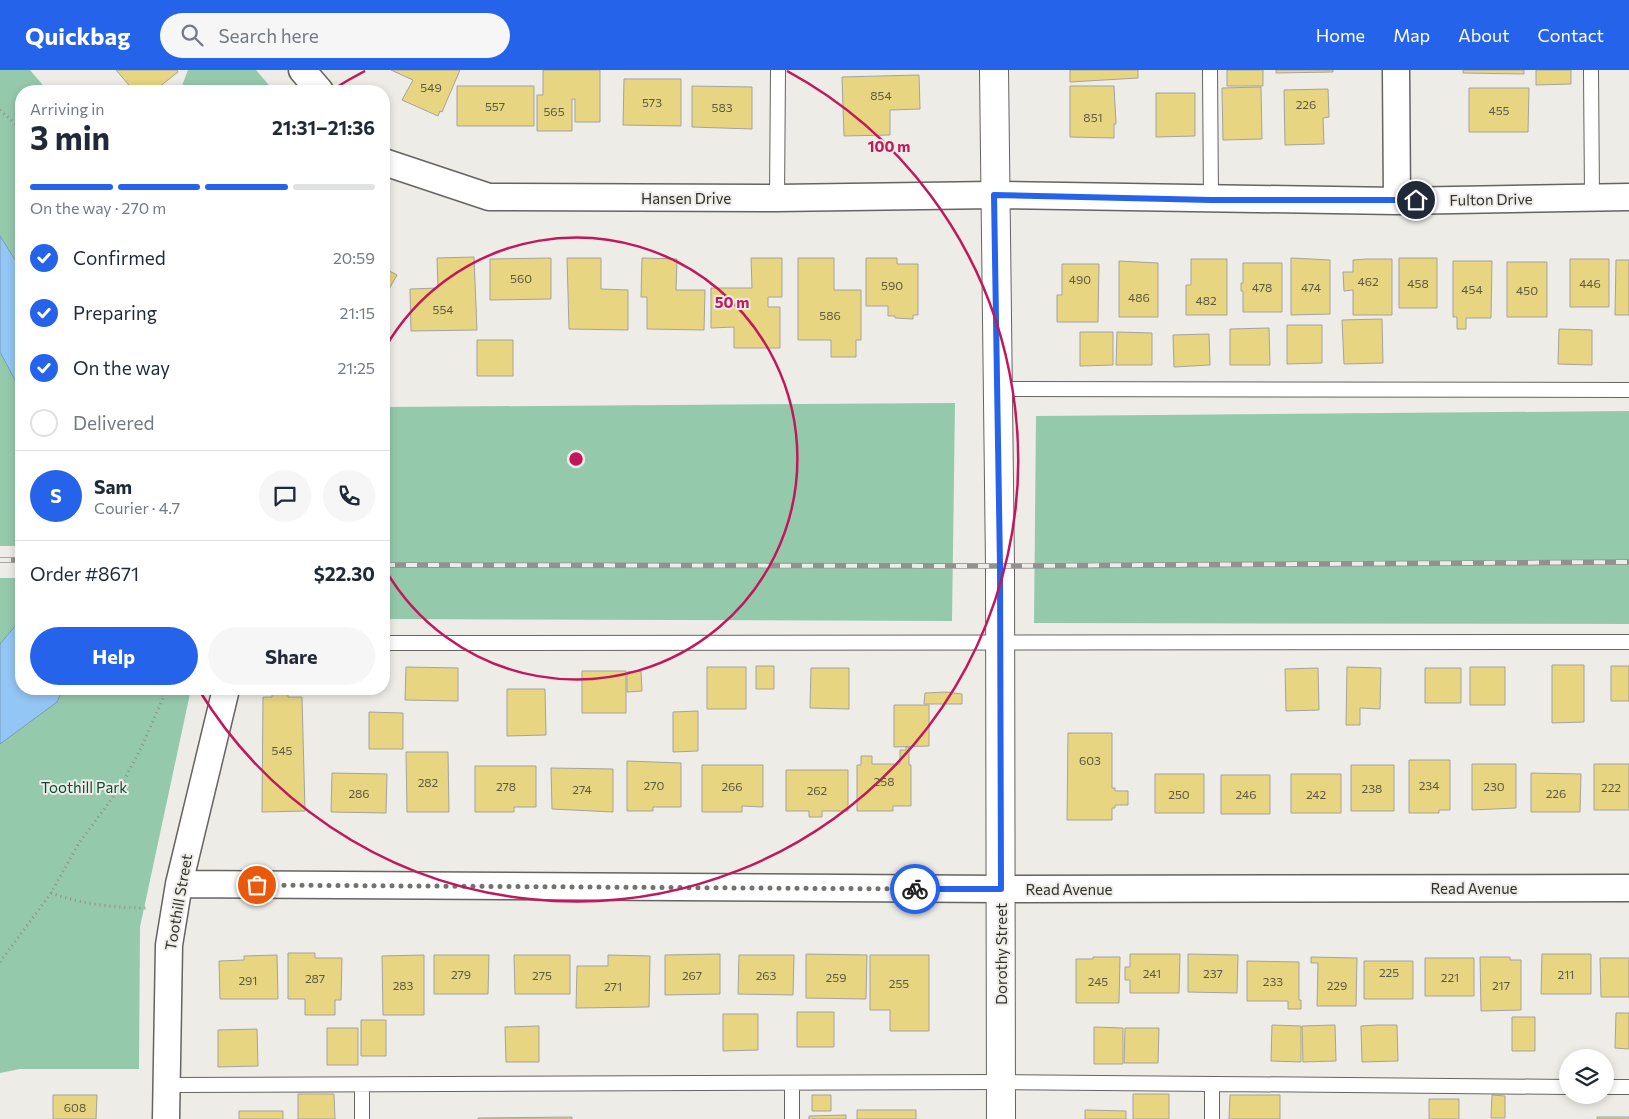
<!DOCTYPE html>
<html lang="en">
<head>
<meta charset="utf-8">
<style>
  :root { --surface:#fff; --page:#f6f6f7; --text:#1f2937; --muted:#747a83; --line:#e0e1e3; --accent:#2563eb }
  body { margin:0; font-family:Commissioner,sans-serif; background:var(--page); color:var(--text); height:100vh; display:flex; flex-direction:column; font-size:19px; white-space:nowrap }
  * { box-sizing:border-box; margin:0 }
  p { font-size:16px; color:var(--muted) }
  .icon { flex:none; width:28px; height:28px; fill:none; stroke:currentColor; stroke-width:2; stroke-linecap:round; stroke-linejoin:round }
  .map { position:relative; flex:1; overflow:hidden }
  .side { position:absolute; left:15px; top:15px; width:375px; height:610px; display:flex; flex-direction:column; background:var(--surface); border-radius:20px; box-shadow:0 2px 8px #0003 }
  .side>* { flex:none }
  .buttons { position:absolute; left:1559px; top:979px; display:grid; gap:10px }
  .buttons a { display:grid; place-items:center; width:55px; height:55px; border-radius:50%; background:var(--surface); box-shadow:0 2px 8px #0003; font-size:25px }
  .pin { position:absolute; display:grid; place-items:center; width:42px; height:42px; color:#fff; margin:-21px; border:2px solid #fff; border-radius:50%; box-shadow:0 1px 5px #0007 }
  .courier { position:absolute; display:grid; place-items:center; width:50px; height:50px; margin:-25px; border:4px solid #2563eb; border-radius:50%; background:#fff; color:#222; box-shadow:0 1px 6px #0007 }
  .headline em { font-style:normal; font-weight:700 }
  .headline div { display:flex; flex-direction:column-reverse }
  .headline { display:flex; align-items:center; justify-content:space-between; height:85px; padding:0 15px }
  h1 { font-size:32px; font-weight:700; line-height:38px }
  .bar { display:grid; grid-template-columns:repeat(4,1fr); gap:8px 5px; align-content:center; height:60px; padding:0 15px }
  .bar i { height:6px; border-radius:4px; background:var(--line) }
  .bar .selected { background:var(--accent) }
  .bar p { grid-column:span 4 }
  .line { display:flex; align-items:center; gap:12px; padding:0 15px; border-top:1px solid var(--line) }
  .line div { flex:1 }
  .round { display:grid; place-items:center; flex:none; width:52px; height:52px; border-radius:26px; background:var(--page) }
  ol { padding:0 15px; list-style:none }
  li { display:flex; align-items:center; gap:15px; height:55px }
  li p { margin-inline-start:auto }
  li .icon { padding:5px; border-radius:50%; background:var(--accent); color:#fff; stroke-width:4 }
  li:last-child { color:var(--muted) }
  li i { width:28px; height:28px; border:2px solid var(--line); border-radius:50% }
  .action { display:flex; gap:10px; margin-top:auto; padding:10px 15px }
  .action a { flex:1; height:58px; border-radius:30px; background:var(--accent); color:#fff; font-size:20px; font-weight:700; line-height:58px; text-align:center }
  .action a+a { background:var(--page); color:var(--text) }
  header { display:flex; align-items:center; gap:30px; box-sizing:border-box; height:70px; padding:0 25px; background:var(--accent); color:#fff }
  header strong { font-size:24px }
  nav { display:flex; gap:28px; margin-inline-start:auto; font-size:18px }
  .search { width:350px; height:45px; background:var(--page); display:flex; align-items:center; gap:12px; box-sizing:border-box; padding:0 18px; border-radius:28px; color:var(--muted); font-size:19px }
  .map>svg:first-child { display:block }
</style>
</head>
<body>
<header>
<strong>Quickbag</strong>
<div class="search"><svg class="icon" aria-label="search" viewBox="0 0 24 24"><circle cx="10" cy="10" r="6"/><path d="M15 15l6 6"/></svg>Search here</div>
<nav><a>Home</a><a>Map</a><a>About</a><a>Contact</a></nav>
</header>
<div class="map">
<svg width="1629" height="1049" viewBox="0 0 1629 1049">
  <rect width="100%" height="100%" fill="#eeece7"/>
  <path fill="#95c9ac" d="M 0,0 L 30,0 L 48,21 L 21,21 L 21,199 L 0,166 Z
    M 188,0 L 256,0 L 274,21 L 180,21 Z
    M 0,282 L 21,321 L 21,476 L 0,476 Z
    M 955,333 L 952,551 L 384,549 L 384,337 Z
    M 1629,341 L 1629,554 L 1034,553 L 1036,346 Z
    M 0,508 L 21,508 L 21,549 L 0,574 Z
    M 63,619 L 191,619 L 140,857 L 139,999 L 20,999 L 0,1003 L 0,674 L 57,632 Z"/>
  <path fill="#93c6f4" stroke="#7599b9" d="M 0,166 L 21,199 L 21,321 L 0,282 Z
    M 21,549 L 21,619 L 63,619 L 57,632 L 0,674 L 0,574 Z"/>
  <path fill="#e7d581" stroke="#a4a39e" d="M 116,0 L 177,0 L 178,2 L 154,21 L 134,21 Z
    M 391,0 L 460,0 L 442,42 L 440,41 L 438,46 L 402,30 L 413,10 Z
    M 543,0 L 600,0 L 600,52 L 575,52 L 575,29 L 572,29 L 572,61 L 537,61 L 537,25 L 543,25 Z
    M 1070,0 L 1138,0 L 1138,8 L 1070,12 Z
    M 1227,0 L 1263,0 L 1263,16 L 1227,16 Z
    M 1276,0 L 1333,0 L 1333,2 L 1276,3 Z
    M 1463,0 L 1524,0 L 1524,4 L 1463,3 Z
    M 1536,0 L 1571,0 L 1571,14 L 1536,15 Z
    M 919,5 L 920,39 L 890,40 L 890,65 L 844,66 L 842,7 Z
    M 624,9 L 681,9 L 681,56 L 623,55 Z
    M 457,16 L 534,16 L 534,56 L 457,56 Z
    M 692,16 L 752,17 L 752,59 L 692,57 Z
    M 1070,16 L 1114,16 L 1116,54 L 1114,54 L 1114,68 L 1070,67 Z
    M 1261,17 L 1262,69 L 1223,70 L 1222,18 Z
    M 1469,18 L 1529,18 L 1528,62 L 1469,62 Z
    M 1328,19 L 1329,47 L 1323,48 L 1324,74 L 1285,75 L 1284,20 Z
    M 1156,23 L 1195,23 L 1195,66 L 1156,67 Z
    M 474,187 L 477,260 L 411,261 L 410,219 L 438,218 L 437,188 Z
    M 551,188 L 551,229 L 490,230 L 490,189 Z
    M 567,188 L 601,188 L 601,219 L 628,220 L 628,260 L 569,259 Z
    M 642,188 L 677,189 L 676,220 L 705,220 L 704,260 L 647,259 L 647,227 L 641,227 Z
    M 751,188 L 782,188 L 782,227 L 768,227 L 768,237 L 780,237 L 780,278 L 734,278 L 734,257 L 711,258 L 711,218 L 752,218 Z
    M 798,188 L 834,188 L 834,220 L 861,220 L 861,270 L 856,270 L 856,287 L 831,287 L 831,270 L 798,270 Z
    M 866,188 L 897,188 L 897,194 L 918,194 L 918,245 L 913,245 L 913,249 L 895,248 L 895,246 L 888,246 L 888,236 L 866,236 Z
    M 1291,188 L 1330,190 L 1330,244 L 1291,245 Z
    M 1399,188 L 1437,188 L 1437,238 L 1399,238 Z
    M 1191,189 L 1227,189 L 1227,245 L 1186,245 L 1186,215 L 1191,215 Z
    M 1366,189 L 1392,189 L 1392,245 L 1353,245 L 1353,220 L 1344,221 L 1343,202 L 1353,202 L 1353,190 Z
    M 1570,189 L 1609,189 L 1609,237 L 1570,237 Z
    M 1616,190 L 1629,190 L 1629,245 L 1615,245 Z
    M 1119,191 L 1158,193 L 1158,247 L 1119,247 Z
    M 1453,191 L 1492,191 L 1491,248 L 1466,248 L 1466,259 L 1457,259 L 1457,247 L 1453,247 Z
    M 1507,192 L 1547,192 L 1547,247 L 1507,247 Z
    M 1243,193 L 1282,193 L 1282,242 L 1243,242 L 1243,221 L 1241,221 L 1241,213 L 1243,213 Z
    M 1062,194 L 1099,194 L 1098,252 L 1057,252 L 1057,225 L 1062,225 Z
    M 384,198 L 397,205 L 384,228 L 387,229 L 384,246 Z
    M 1382,249 L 1383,293 L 1344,294 L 1342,250 Z
    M 1287,255 L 1322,255 L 1322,293 L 1287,294 Z
    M 1269,258 L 1270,295 L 1230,295 L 1230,259 Z
    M 1559,259 L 1592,260 L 1592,295 L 1558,294 Z
    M 1080,262 L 1113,262 L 1113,295 L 1080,296 Z
    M 1117,262 L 1152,263 L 1152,295 L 1116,295 Z
    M 1209,264 L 1210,295 L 1174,297 L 1173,265 Z
    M 477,270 L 513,270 L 513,306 L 477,306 Z
    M 1552,595 L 1584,595 L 1584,652 L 1552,653 Z
    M 756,596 L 774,596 L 774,619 L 756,619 Z
    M 1611,596 L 1629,596 L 1629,631 L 1611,631 Z
    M 406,597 L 458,598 L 458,631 L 405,630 Z
    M 707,597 L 746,597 L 746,639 L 707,639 Z
    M 1347,597 L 1381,598 L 1380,639 L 1360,638 L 1360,655 L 1346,655 Z
    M 1470,597 L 1505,597 L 1505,635 L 1470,635 Z
    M 811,598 L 849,598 L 849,639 L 810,638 Z
    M 1318,598 L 1319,640 L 1286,641 L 1285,599 Z
    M 1425,598 L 1461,598 L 1461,633 L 1425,633 Z
    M 582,601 L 626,601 L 626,643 L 582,643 Z
    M 641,601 L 642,621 L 627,622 L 627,602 Z
    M 272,619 L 288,619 L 288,627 L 302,627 L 305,741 L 262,742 L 263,627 L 272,627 Z
    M 507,619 L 545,619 L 546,665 L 507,666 Z
    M 947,622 L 962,624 L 962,634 L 924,634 L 925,623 Z
    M 894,635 L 929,635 L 929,676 L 894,677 Z
    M 698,641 L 698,681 L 673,682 L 673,642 Z
    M 369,642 L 403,643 L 403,679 L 369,679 Z
    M 1068,663 L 1112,663 L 1112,718 L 1115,718 L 1115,721 L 1128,721 L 1128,735 L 1115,735 L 1115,738 L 1112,738 L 1112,750 L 1067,750 Z
    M 906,677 L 909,677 L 909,695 L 911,695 L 911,736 L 893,736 L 893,741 L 857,741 L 857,695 L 861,695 L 861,686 L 872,686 L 872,694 L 900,694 L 900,680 L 906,680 Z
    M 406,682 L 448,682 L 449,742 L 407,742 Z
    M 1409,690 L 1450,690 L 1450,740 L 1439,740 L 1439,743 L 1409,743 Z
    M 627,691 L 681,693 L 681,737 L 653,737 L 653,741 L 627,741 Z
    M 1472,694 L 1516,694 L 1516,738 L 1472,740 Z
    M 1594,694 L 1629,694 L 1629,740 L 1594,740 Z
    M 702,695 L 763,695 L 763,737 L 742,736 L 742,742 L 702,742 Z
    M 1351,695 L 1394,695 L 1394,741 L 1351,741 Z
    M 475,696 L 536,696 L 536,737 L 514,737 L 514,742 L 475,742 Z
    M 551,698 L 613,699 L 613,742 L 552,739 Z
    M 786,700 L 848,700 L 848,741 L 822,741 L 822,747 L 809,747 L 809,741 L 786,741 Z
    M 332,703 L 387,704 L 386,743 L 331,742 Z
    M 1531,703 L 1581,704 L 1580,742 L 1531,742 Z
    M 1155,704 L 1204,704 L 1204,743 L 1155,743 Z
    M 1291,704 L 1341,704 L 1341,743 L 1291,743 Z
    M 1221,705 L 1270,705 L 1270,744 L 1221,744 Z
    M 288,883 L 315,883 L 315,888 L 342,888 L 341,930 L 335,930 L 335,945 L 305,945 L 305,929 L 288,929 Z
    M 720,884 L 720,924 L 665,925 L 665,885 Z
    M 806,884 L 867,885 L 866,929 L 806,928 Z
    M 1130,884 L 1180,884 L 1179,923 L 1130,923 L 1130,910 L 1125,910 L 1125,897 L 1130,897 Z
    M 1188,884 L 1238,885 L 1237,923 L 1188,922 Z
    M 1542,884 L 1591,884 L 1591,924 L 1541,924 Z
    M 277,885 L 278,929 L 220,929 L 219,891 L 244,890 L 244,886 Z
    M 424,885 L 424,945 L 383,945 L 382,886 Z
    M 434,885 L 489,885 L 488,924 L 434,924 Z
    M 514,885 L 570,885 L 570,924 L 515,924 Z
    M 608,885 L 650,886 L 649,937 L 576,938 L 577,896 L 608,896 Z
    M 739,885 L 794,885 L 793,925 L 738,924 Z
    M 870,885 L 929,885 L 929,961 L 890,961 L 890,940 L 870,940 Z
    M 1093,887 L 1120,887 L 1119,933 L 1076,933 L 1076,889 L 1093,889 Z
    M 1311,887 L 1357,888 L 1356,936 L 1317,936 L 1318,893 L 1311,893 Z
    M 1480,887 L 1510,887 L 1510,890 L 1521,890 L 1521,940 L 1481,941 Z
    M 1425,888 L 1474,888 L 1474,926 L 1425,926 Z
    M 1600,888 L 1629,888 L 1629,927 L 1601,927 Z
    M 1247,891 L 1299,892 L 1299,930 L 1301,930 L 1301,939 L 1288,939 L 1288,931 L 1247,931 Z
    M 1364,891 L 1413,891 L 1413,929 L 1364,929 Z
    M 797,942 L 834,942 L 834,977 L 797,977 Z
    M 1616,943 L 1629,943 L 1629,979 L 1615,978 Z
    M 723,944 L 758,944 L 758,980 L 723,981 Z
    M 1512,947 L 1535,947 L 1535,981 L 1512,981 Z
    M 361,950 L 386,950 L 386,986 L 361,986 Z
    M 1272,955 L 1301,956 L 1301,992 L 1271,991 Z
    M 1335,955 L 1336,991 L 1303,992 L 1302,956 Z
    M 1378,955 L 1397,955 L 1398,991 L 1362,992 L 1361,956 Z
    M 539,956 L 539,992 L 506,992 L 505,957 Z
    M 1094,957 L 1123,958 L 1123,994 L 1094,994 Z
    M 327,958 L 358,958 L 358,995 L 327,995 Z
    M 1125,958 L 1159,958 L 1158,993 L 1124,993 Z
    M 257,959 L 258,996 L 218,997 L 218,960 Z
    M 298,1024 L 334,1024 L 335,1049 L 298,1049 Z
    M 1133,1024 L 1169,1024 L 1169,1049 L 1133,1049 Z
    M 53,1025 L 97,1025 L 96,1049 L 53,1049 Z
    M 812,1025 L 831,1025 L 831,1041 L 812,1041 Z
    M 1230,1025 L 1280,1025 L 1280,1049 L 1229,1049 Z
    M 1492,1025 L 1505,1026 L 1505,1048 L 1491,1048 Z
    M 1429,1029 L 1459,1029 L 1459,1049 L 1429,1049 Z
    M 857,1040 L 916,1040 L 916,1049 L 857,1049 Z
    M 1085,1040 L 1126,1041 L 1126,1049 L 1085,1049 Z
    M 239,1041 L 283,1041 L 283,1049 L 239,1049 Z
    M 846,1045 L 846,1049 L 809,1049 L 809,1046 Z
    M 572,1047 L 572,1049 L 478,1049 L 478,1048 Z
    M 1597,1047 L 1629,1047 L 1629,1049 L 1597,1049 Z"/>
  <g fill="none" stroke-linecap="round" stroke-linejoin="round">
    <defs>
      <path id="lane" d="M 1210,0 L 1211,130
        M 1591,0 L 1592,127
        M 777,128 L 778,0
        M 997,319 L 1629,320
        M 384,573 L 1629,572
        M 167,1015 L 1001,1012 L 1568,1017
        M 362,1016 L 362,1049
        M 1605,1017 L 1629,1017
        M 792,1049 L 792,1014
        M 1212,1049 L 1212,1015"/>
      <path id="street" d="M 302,0 L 320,21
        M 1396,0 L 1397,131
        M 384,92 L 489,127 L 777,128 L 994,125 L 1397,131 L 1629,127
        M 179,814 L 1001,819 L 1629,818
        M 166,1049 L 169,875 L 179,814 L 226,619"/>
      <path id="secondary" d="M 994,0 L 1000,496 L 1001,1049"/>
    </defs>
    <use href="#lane" stroke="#656460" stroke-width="16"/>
    <use href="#street" stroke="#656460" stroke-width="29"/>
    <use href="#secondary" stroke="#656460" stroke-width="30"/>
    <path stroke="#8f8e8a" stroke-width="3" stroke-dasharray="1 4" stroke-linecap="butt" d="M 0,40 L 21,59
      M 51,823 C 81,834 114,838 146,838
      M 0,892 L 51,823 L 79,773 L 120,718 L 143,674 L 167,619"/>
    <use href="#lane" stroke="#fff" stroke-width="14"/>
    <use href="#street" stroke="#fff" stroke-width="26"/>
    <use href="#secondary" stroke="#fff" stroke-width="28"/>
    <defs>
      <path id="rail" d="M 0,490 L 21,490
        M 384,495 L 1000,496 L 1629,492"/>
    </defs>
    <use href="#rail" stroke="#92918d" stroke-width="5.5"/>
    <use href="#rail" stroke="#eeece7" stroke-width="4" stroke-dasharray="11" stroke-linecap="butt"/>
  </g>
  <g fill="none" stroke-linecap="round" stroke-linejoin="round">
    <path stroke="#72726f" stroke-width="5" stroke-dasharray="0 9" d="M 257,815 L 915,819"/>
    <path stroke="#2563eb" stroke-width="6" d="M 915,819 L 1001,819 L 1000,496 L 994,125 L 1211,130 L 1416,130"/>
  </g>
  <g fill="none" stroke="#c2185b" stroke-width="2.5">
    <path d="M385 278A221 221 0 1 1 385 499"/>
    <path d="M332 20A442 442 0 0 1 365 1M787 1A442 442 0 1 1 199 620"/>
  </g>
  <g text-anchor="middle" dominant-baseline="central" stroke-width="4" stroke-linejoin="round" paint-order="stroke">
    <g font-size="12" fill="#5e5943">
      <text x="431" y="17">549</text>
      <text x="881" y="25">854</text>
      <text x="652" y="32">573</text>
      <text x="1306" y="34">226</text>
      <text x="495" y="36">557</text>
      <text x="722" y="37">583</text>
      <text x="1499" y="40">455</text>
      <text x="554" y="41">565</text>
      <text x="1093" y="47">851</text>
      <text x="521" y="208">560</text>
      <text x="1080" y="209">490</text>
      <text x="1368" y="211">462</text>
      <text x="1418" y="213">458</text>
      <text x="1590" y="213">446</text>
      <text x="892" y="215">590</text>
      <text x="1262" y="217">478</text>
      <text x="1311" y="217">474</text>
      <text x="1472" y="219">454</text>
      <text x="1527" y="220">450</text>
      <text x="1139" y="227">486</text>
      <text x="1206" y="230">482</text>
      <text x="443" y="239">554</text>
      <text x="830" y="245">586</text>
      <text x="282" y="680">545</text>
      <text x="1090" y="690">603</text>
      <text x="884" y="711">258</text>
      <text x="428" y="712">282</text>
      <text x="654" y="715">270</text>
      <text x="1429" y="715">234</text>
      <text x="506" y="716">278</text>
      <text x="732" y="716">266</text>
      <text x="1494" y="716">230</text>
      <text x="1611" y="717">222</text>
      <text x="1372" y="718">238</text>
      <text x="582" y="719">274</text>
      <text x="817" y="720">262</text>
      <text x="359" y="723">286</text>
      <text x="1556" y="723">226</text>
      <text x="1179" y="724">250</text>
      <text x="1246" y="724">246</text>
      <text x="1316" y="724">242</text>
      <text x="1389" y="902">225</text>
      <text x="1152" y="903">241</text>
      <text x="1213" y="903">237</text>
      <text x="461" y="904">279</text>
      <text x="1566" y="904">211</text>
      <text x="542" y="905">275</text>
      <text x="692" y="905">267</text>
      <text x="766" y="905">263</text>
      <text x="836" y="907">259</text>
      <text x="1450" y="907">221</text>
      <text x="315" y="908">287</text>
      <text x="248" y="910">291</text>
      <text x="1098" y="911">245</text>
      <text x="1273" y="911">233</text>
      <text x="899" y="913">255</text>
      <text x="403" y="915">283</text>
      <text x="1337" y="915">229</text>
      <text x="1501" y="915">217</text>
      <text x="613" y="916">271</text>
      <text x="75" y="1037">608</text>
    </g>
    <g font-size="15" fill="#30302e" stroke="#eeece7">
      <text x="686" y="128">Hansen Drive</text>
      <text transform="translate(1491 129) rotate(-1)">Fulton Drive</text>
      <text x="1474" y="818">Read Avenue</text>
      <text x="1069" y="819">Read Avenue</text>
      <text transform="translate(178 832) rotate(-80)">Toothill Street</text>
      <text transform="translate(1001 884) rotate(-90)">Dorothy Street</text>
    </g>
    <g font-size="15" fill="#064d30" stroke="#eeece7">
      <text x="84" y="717">Toothill Park</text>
    </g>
  </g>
  <circle cx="576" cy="389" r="8" fill="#c2185b" stroke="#eeece7" stroke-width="2.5"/>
  <g font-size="15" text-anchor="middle" font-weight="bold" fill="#c2185b" stroke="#eeece7" stroke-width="4" stroke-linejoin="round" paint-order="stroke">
    <text x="889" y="82">100 m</text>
    <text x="732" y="238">50 m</text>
  </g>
</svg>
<div class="buttons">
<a><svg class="icon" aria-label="layers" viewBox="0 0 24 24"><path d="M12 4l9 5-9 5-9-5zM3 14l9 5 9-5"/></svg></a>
</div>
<div class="pin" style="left:257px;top:815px;background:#ea580c"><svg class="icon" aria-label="bag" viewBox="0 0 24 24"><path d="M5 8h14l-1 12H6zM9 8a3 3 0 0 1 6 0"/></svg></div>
<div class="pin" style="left:1416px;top:130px;background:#1f2937"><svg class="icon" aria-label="home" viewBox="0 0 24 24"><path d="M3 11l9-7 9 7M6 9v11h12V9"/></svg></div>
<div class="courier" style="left:915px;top:819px"><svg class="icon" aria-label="bike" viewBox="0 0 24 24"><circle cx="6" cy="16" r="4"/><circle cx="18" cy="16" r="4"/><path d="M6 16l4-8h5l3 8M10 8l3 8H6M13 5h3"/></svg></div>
<section class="side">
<div class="headline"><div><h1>3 min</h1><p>Arriving in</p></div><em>21:31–21:36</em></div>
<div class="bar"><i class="selected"></i><i class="selected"></i><i class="selected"></i><i></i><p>On the way · 270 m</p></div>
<ol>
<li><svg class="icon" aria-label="check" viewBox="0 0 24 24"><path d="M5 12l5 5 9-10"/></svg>Confirmed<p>20:59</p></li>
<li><svg class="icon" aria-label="check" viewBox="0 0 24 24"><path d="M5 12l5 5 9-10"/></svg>Preparing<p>21:15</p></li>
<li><svg class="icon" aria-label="check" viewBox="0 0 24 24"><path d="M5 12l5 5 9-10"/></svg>On the way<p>21:25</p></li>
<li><i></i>Delivered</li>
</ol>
<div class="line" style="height:90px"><b class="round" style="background:var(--accent);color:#fff">S</b><div><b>Sam</b><p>Courier · 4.7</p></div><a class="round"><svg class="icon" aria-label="chat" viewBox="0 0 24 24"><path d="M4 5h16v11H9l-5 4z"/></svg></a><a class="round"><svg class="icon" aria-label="phone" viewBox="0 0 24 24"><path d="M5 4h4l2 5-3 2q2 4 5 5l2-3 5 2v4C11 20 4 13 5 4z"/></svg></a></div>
<div class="line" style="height:65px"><div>Order #8671</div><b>$22.30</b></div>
<div class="action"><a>Help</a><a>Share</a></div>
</section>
</div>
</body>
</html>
